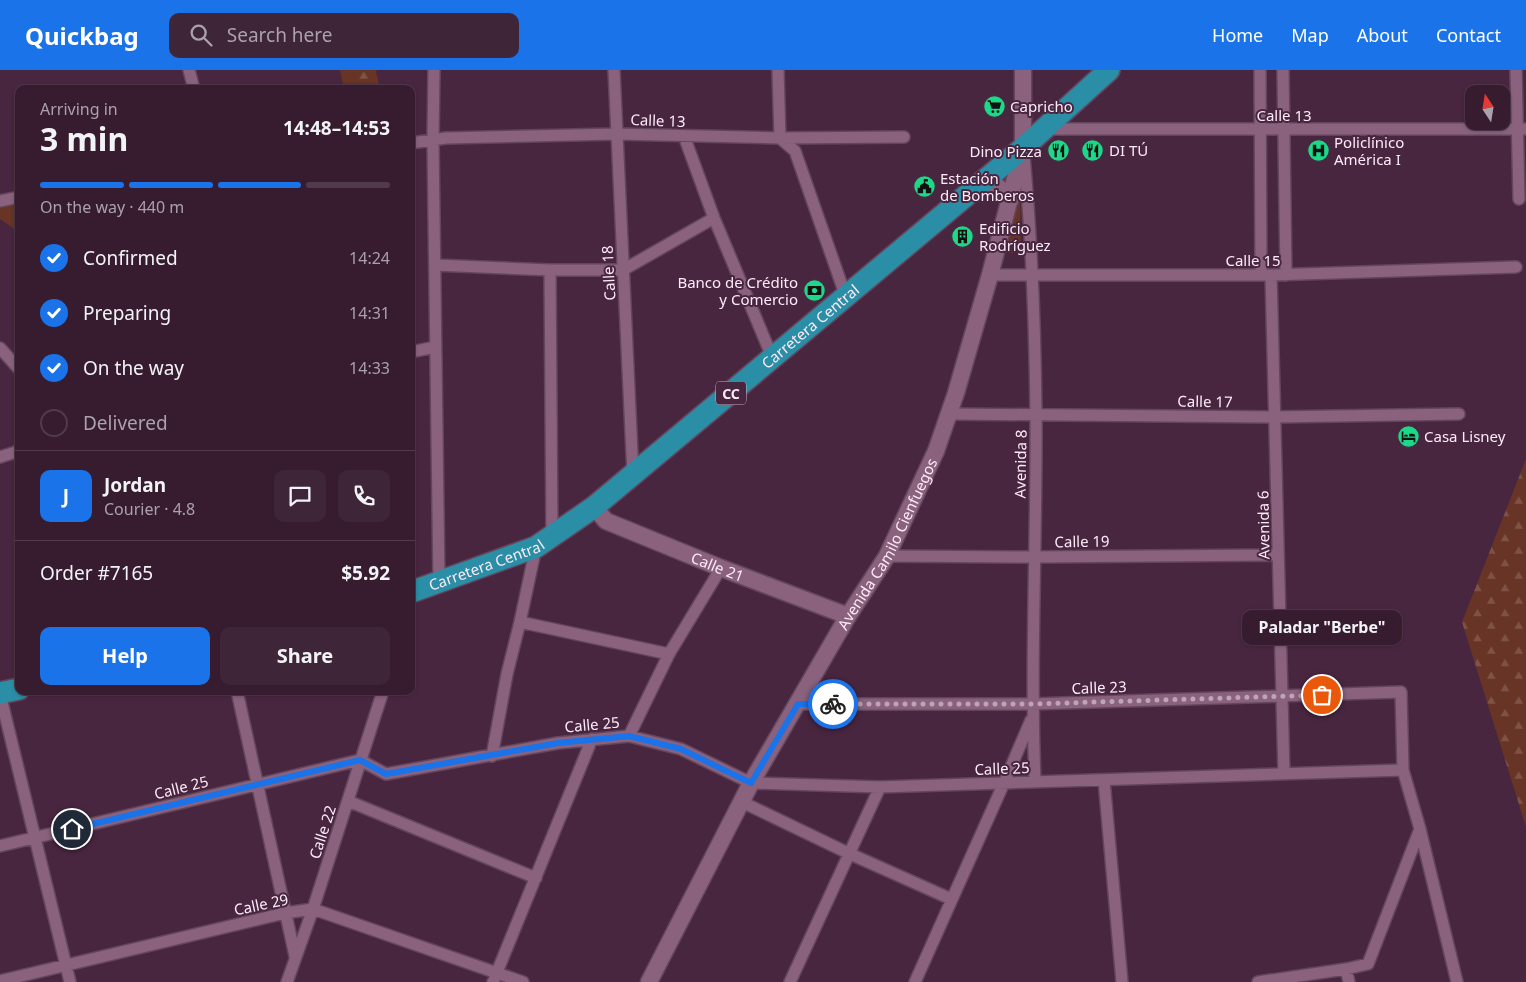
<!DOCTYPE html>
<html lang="en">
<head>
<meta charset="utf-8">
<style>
  :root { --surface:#371c30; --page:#3e2538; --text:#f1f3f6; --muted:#aaa1ab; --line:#513a4c; --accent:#1a73e8 }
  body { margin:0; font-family:"Noto Sans",sans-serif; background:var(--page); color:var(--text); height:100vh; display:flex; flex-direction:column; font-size:19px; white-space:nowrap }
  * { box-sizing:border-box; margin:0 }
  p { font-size:16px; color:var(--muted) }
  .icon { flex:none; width:28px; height:28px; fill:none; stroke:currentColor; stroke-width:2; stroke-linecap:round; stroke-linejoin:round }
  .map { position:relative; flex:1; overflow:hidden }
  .details { position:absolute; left:15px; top:15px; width:400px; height:610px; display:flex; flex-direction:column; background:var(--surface); border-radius:10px; box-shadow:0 1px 4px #0004,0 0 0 1px var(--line) }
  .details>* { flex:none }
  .needle { width:32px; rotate:348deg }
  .buttons { position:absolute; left:1465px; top:15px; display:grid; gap:10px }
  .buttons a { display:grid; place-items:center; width:45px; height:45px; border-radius:10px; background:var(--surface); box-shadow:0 1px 4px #0004,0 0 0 1px var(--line); font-size:25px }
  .pin { position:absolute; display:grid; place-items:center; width:42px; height:42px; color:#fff; margin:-21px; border:2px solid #fff; border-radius:50%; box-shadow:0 1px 5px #0007 }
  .courier { position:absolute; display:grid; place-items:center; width:50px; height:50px; margin:-25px; border:4px solid #1a73e8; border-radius:50%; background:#fff; color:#222; box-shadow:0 1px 6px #0007 }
  .bubble { position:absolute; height:35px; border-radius:10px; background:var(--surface); box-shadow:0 1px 4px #0004,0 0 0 1px var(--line); font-size:16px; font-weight:700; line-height:35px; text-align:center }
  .head em { font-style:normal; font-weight:700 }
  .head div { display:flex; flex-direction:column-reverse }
  .head { display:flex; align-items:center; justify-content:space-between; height:85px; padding:0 25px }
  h1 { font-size:32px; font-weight:700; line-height:38px }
  .bar { display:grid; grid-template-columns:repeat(4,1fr); gap:8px 5px; align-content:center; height:60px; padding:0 25px }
  .bar i { height:6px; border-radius:4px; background:var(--line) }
  .bar .selected { background:var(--accent) }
  .bar p { grid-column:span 4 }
  .line { display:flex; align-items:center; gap:12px; padding:0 25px; border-top:1px solid var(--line) }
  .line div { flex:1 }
  .round { display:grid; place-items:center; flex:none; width:52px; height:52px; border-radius:10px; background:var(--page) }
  ol { padding:0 25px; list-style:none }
  li { display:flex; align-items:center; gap:15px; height:55px }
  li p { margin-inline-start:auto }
  li .icon { padding:5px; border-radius:50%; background:var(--accent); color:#fff; stroke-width:4 }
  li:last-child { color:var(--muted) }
  li i { width:28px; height:28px; border:2px solid var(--line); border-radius:50% }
  .button { display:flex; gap:10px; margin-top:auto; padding:10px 25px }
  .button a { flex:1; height:58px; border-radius:10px; background:var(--accent); color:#fff; font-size:20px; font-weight:700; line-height:58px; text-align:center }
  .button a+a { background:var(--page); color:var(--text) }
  header { display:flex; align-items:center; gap:30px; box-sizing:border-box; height:70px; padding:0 25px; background:var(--accent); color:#fff }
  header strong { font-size:24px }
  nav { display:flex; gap:28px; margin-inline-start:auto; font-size:18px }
  .search { width:350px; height:45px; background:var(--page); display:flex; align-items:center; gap:12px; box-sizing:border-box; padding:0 18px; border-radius:10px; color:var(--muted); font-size:19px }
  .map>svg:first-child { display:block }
</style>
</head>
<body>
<header>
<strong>Quickbag</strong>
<div class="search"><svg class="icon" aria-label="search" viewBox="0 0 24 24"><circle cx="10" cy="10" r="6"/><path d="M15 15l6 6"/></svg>Search here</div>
<nav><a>Home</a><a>Map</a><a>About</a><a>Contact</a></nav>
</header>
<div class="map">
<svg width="1526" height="912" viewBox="0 0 1526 912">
  <defs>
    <pattern id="forest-firs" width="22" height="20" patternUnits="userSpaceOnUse" patternTransform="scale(1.25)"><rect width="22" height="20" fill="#673425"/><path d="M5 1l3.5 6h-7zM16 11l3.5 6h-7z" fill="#7e5245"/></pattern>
  </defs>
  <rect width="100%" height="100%" fill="#492640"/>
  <path fill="#673425" d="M 1020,121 L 1021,183 L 1004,183 Z
    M 19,133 L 19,162 L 0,149 L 0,136 Z"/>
  <path fill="url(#forest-firs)" d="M 340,0 L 377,0 L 376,2 L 380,19 L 344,19 Z
    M 1526,389 L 1526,757 L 1462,552 Z"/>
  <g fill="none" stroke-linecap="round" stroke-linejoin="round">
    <defs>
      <path id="street" d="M 189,0 L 194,19
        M 434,0 L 433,71 L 439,513
        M 614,0 L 633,405
        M 778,0 L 780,68 L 795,81 L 846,227
        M 1260,0 L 1261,205
        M 1283,0 L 1286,205
        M 1516,0 L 1519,129
        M 1044,59 L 1526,59
        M 684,66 L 714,148 L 773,289
        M 411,73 L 446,68 L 617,64 L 780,68 L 904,67
        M 1024,86 C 1032,172 1035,257 1036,343 C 1037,466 1030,589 1035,711
        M 0,131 L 19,127
        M 435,195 L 550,200 L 623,200 L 714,148
        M 550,200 L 552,467
        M 990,205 L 1271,205 L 1516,197
        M 1271,205 L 1284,704
        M 0,278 L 19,299
        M 411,282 L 435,277
        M 949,344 L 1275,347 L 1459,344
        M 0,387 L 19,381
        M 887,486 L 1034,487 L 1278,485
        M 520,552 L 669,584
        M 237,621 L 295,886
        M 0,624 L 70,912
        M 798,634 L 1032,634 L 1401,622 L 1403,700 L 1420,759 L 1457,912
        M 629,666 L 669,584 L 721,498
        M 492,686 L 507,604 L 520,552 L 536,477
        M 1104,710 L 1122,912
        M 348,731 L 536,808
        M 742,732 L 848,783 L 951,829
        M 0,776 L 360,690 L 386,704 L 558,673 L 629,666 L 681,679 L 751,713 L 880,717 L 1403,700
        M 1346,899 L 1349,912
        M 0,911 L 285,843 L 313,839 L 523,912
        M 287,912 L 313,839 L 383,621
        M 493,912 L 592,669
        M 790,912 L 880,717
        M 915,912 L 1004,713 L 1031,650
        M 1258,912 L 1346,899 L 1368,894 L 1420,759"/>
      <g id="secondary">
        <path d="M 979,115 C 998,113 999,116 1010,130"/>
        <path id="s1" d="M 594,437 L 606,451 L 721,498 L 848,546"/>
        <path id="s2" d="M 649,912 L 751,713 L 848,546 L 887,486 L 936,381 L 956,323 L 990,205 L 1023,78 L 1023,0"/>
      </g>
      <g id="highway">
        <path id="s3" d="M 411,522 L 536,477 L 594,437 L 1023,78 L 1109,0"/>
        <path d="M 0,623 L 19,619"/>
      </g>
    </defs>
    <use href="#street" stroke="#64465c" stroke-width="14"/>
    <use href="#secondary" stroke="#64465c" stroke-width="19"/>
    <use href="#highway" stroke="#64465c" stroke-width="24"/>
    <use href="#street" stroke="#8a627e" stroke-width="11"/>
    <use href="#secondary" stroke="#8a627e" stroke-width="16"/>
    <use href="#highway" stroke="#298ea6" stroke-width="21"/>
  </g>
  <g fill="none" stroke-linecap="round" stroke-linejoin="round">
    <path stroke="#bda5b6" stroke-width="5" stroke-dasharray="0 9" d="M 833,634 L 1032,634 L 1322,625"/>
    <path stroke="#1a73e8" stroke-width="6" d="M 72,759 L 360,690 L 386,704 L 558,673 L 629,666 L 681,679 L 751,713 L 798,634 L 833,634"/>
  </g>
  <defs>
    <symbol id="supermarket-disc" viewBox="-11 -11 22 22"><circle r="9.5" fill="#1bd988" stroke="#492640"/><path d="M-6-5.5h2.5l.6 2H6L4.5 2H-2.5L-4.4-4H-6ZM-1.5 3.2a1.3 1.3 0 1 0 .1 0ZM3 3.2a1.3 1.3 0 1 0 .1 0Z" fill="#111"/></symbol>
    <symbol id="restaurant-disc" viewBox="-11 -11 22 22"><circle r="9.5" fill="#1bd988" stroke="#492640"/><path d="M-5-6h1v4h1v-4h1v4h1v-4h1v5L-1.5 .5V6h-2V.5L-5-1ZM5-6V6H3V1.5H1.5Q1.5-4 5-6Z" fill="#111"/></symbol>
    <symbol id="hospital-disc" viewBox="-11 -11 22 22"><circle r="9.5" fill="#1bd988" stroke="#492640"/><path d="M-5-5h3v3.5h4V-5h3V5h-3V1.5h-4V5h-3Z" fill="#111"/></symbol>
    <symbol id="civic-disc" viewBox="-11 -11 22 22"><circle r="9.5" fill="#1bd988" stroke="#492640"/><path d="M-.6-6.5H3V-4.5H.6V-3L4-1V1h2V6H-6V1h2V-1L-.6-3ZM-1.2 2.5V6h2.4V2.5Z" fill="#111"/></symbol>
    <symbol id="building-disc" viewBox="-11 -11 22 22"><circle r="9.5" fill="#1bd988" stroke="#492640"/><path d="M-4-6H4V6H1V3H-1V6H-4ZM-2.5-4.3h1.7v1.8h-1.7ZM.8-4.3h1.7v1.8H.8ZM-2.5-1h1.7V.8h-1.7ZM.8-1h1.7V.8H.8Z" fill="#111"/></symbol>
    <symbol id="bank-disc" viewBox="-11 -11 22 22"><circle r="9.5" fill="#1bd988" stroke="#492640"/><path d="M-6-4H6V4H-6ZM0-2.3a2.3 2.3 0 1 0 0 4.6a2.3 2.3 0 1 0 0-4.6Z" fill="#111"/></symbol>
    <symbol id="hotel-disc" viewBox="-11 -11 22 22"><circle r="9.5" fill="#1bd988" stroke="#492640"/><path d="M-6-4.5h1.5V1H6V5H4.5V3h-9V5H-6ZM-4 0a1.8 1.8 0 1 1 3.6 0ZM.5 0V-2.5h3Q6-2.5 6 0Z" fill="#111"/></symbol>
  </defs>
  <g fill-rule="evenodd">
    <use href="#supermarket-disc" x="982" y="24" width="25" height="25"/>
    <use href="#restaurant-disc" x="1080" y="68" width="25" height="25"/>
    <use href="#restaurant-disc" x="1046" y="68" width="25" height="25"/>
    <use href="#hospital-disc" x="1306" y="68" width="25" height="25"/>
    <use href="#civic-disc" x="912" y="104" width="25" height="25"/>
    <use href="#building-disc" x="950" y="154" width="25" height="25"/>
    <use href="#bank-disc" x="802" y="208" width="25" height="25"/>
    <use href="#hotel-disc" x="1396" y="354" width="25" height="25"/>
  </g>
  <g text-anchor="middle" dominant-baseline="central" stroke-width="4" stroke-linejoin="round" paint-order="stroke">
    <rect fill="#492640" stroke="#c6afbf" stroke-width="1" x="716" y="311.5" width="30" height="23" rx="4"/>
    <g font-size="14" font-weight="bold" fill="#fceaf6">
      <text x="731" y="323">CC</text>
    </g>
    <g font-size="15" fill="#fceaf6" stroke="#492640" text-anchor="start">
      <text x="1010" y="36">Capricho</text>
      <text x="1334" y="72">Policlínico<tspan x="1334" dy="17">América I</tspan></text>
      <text x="1109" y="80">DI TÚ</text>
      <text x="1042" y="81" text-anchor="end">Dino Pizza</text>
      <text x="940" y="108">Estación<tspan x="940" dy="17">de Bomberos</tspan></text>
      <text x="979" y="158">Edificio<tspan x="979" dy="17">Rodríguez</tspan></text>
      <text x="798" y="212" text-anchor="end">Banco de Crédito<tspan x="798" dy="17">y Comercio</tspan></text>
      <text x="1424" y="366">Casa Lisney</text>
    </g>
    <g font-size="15" fill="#fceaf6" stroke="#492640">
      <text x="1284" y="45">Calle 13</text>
      <text transform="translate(658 50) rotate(2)">Calle 13</text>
      <text x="1253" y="190">Calle 15</text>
      <text transform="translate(608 203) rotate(-93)">Calle 18</text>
      <text stroke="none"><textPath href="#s3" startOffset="485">Carretera Central</textPath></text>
      <text transform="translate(1205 331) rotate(1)">Calle 17</text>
      <text transform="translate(1020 394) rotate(-89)">Avenida 8</text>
      <text transform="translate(1263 455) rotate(-91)">Avenida 6</text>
      <text transform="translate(1082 471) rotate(-1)">Calle 19</text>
      <text stroke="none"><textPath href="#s2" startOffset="499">Avenida Camilo Cienfuegos</textPath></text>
      <text stroke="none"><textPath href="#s3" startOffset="80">Carretera Central</textPath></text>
      <text stroke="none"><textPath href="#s1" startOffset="139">Calle 21</textPath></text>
      <text transform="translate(1099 617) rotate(-2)">Calle 23</text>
      <text transform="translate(592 654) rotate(-5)">Calle 25</text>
      <text transform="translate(1002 698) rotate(-2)">Calle 25</text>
      <text transform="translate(181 717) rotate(-14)">Calle 25</text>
      <text transform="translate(322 762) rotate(-72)">Calle 22</text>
      <text transform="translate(261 834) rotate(-12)">Calle 29</text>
    </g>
  </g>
</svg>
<div class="buttons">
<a><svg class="needle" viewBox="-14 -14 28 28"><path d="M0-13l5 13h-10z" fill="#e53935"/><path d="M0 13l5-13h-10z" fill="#aaa1ab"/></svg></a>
</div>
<div class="pin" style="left:1322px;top:625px;background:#ea580c"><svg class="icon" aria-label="bag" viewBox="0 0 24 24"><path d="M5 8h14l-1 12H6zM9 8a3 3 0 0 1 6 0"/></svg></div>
<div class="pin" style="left:72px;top:759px;background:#1f2937"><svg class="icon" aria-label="home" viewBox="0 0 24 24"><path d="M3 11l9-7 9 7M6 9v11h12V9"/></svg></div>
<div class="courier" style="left:833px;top:634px"><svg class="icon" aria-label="bike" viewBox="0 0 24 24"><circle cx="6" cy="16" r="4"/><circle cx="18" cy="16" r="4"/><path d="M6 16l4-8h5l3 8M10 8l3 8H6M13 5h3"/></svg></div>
<div class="bubble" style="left:1242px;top:540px;width:160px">Paladar &quot;Berbe&quot;</div>
<section class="details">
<div class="head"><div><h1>3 min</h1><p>Arriving in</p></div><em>14:48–14:53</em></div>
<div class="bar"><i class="selected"></i><i class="selected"></i><i class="selected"></i><i></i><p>On the way · 440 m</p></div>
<ol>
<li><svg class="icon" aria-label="check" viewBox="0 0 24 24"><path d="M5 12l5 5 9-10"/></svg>Confirmed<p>14:24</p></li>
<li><svg class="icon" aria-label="check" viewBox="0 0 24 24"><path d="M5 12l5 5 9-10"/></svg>Preparing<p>14:31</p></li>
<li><svg class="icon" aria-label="check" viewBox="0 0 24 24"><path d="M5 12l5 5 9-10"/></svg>On the way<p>14:33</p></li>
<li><i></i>Delivered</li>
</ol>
<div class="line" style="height:90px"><b class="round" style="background:var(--accent);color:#fff">J</b><div><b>Jordan</b><p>Courier · 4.8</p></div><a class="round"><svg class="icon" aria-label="chat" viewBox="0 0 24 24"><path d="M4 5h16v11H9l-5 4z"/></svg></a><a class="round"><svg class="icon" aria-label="phone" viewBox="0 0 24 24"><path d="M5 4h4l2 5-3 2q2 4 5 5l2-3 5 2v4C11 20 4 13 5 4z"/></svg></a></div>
<div class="line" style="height:65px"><div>Order #7165</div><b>$5.92</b></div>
<div class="button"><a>Help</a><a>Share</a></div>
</section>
</div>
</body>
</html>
